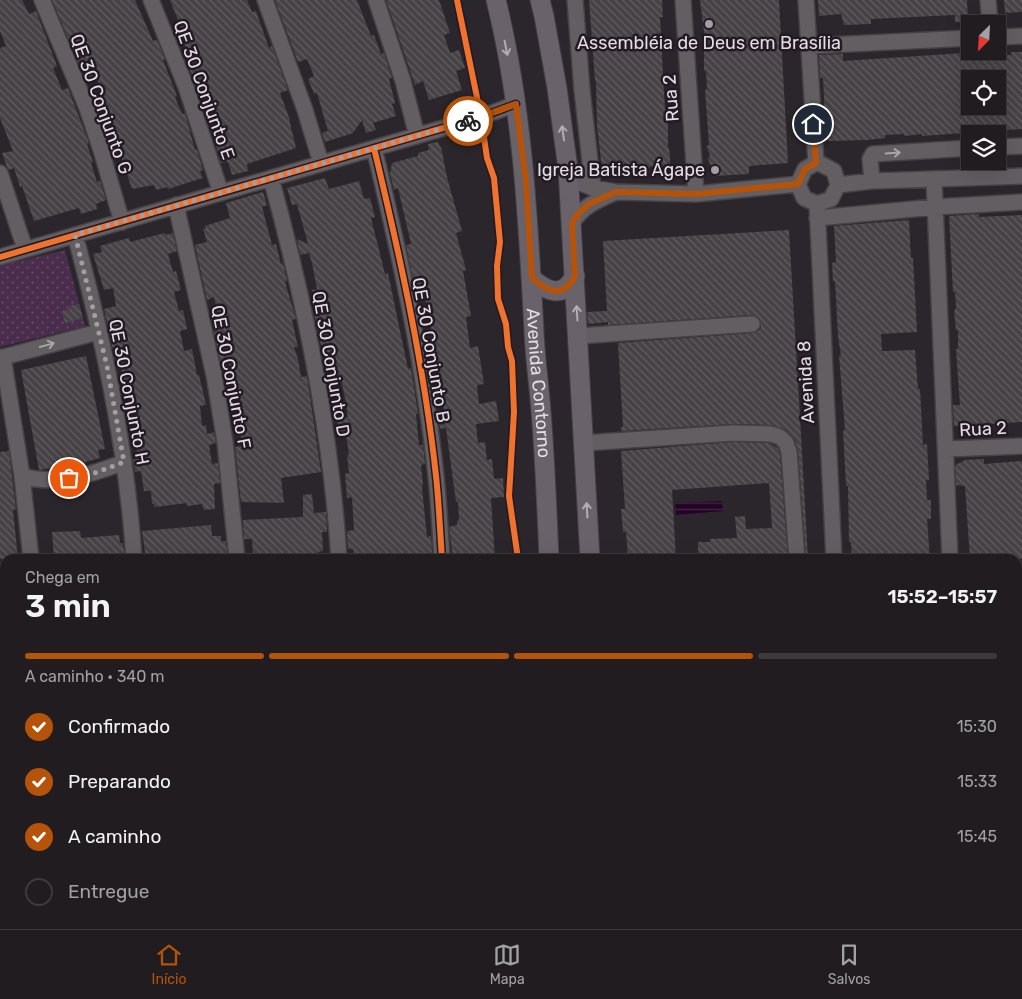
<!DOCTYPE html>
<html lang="pt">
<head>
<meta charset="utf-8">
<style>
  :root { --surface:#201c20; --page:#2d292d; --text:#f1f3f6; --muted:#a2a1a5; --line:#3d3a3e; --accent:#b45309 }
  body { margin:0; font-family:Rubik,sans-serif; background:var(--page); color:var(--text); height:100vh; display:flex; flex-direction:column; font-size:19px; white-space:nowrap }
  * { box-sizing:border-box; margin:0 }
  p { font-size:16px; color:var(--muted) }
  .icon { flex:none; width:28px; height:28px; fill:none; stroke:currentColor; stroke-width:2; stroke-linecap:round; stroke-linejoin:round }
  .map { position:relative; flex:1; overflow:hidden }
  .drawer { position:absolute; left:0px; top:554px; width:1022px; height:376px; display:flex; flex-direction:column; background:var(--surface); border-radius:15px 15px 0 0; box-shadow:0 5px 20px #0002,0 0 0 1px var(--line) }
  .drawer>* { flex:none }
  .needle { width:32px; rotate:204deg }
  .fabs { position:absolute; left:961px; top:15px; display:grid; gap:10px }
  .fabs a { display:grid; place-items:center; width:45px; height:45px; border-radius:0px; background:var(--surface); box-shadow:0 5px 20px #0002,0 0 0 1px var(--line); font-size:25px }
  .pin { position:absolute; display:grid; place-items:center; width:42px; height:42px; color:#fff; margin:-21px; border:2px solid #fff; border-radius:50%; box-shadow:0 1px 5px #0007 }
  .courier { position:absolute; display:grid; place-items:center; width:50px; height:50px; margin:-25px; border:4px solid #b45309; border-radius:50%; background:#fff; color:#222; box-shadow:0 1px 6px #0007 }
  .summary em { font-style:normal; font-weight:600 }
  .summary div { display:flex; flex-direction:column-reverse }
  .summary { display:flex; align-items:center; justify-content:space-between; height:85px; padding:0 25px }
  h1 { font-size:32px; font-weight:600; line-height:38px }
  .bar { display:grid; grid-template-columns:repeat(4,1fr); gap:8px 5px; align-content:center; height:60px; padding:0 25px }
  .bar i { height:6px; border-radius:4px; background:var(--line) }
  .bar .selected { background:var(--accent) }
  .bar p { grid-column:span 4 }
  ol { padding:0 25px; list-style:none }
  li { display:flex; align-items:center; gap:15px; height:55px }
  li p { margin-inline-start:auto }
  li .icon { padding:5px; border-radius:50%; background:var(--accent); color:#fff; stroke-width:4 }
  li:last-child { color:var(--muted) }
  li i { width:28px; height:28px; border:2px solid var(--line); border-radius:50% }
  .menu { display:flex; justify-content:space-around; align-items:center; height:70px; border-top:1px solid var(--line); background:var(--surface); font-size:14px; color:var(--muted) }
  .menu a { display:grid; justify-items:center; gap:2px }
  .menu .selected { color:var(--accent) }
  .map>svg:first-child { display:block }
</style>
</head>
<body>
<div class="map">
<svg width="1022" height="929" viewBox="0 0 1022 929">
  <defs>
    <pattern id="park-dots" width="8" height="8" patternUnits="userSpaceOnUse" patternTransform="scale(1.25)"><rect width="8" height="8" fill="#4a2d4c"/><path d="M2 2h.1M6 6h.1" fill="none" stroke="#644b66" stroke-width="1.8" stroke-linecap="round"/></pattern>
    <pattern id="water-rules" width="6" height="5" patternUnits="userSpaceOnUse" patternTransform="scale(1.25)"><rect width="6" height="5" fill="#230326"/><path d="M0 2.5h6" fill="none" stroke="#432745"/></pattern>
    <pattern id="building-back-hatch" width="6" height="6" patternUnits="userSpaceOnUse" patternTransform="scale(1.25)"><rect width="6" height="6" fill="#464246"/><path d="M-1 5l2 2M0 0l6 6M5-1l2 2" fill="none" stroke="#615d61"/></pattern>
  </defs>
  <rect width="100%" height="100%" fill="#2b262b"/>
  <path fill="url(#park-dots)" d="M 65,250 L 85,326 L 0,347 L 0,266 Z"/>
  <path fill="url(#water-rules)" d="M 722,501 L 723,511 L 676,515 L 675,503 Z"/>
  <path fill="url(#building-back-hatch)" fill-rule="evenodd" d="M 0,0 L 22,0 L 29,14 L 36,11 L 57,66 L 53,68 L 62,90 L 68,88 L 89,143 L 87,144 L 93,162 L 91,163 L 97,182 L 100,181 L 106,200 L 96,204 L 97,209 L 81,214 L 79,208 L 34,221 L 22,186 L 20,187 L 14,168 L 9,170 L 7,167 L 2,153 L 13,151 L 0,118 L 0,48 L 6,46 L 0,31 Z
    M 52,0 L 135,0 L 153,41 L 157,40 L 165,59 L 163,60 L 177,96 L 175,97 L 182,114 L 185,113 L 195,150 L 197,150 L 203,170 L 200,171 L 203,178 L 168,189 L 167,187 L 156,190 L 154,185 L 132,189 L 109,120 L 102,123 L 96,105 L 101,103 L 99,98 L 103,96 L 96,76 L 89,78 L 86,68 L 82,71 Z
    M 170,0 L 247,0 L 252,12 L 256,11 L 269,48 L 272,46 L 288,90 L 280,93 L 290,120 L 290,123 L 296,148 L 247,164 L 248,171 L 232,175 L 228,162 L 221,163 L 211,128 L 216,126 L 210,108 L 204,110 L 186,58 L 189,57 L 182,39 L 185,38 Z
    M 275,0 L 357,0 L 371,36 L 374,35 L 381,54 L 384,53 L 392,78 L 389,79 L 395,103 L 392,104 L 396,116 L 373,123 L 376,130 L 366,133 L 362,120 L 353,133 L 325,142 L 322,133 L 328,131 L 317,93 L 314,94 L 308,79 L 314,76 L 307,59 L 298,62 Z
    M 386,0 L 439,0 L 450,33 L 444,35 L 450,53 L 459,50 L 465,68 L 456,71 L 462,90 L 429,100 L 423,81 L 415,85 Z
    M 589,0 L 662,0 L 663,17 L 660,17 L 662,55 L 665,111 L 668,110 L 668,148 L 669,148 L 670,157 L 670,165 L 665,168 L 656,169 L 651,166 L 648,169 L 639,170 L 637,168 L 602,170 L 597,125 L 596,81 L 595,81 Z
    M 700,0 L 779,0 L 788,163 L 749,166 L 749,174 L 715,176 L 715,167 L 710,164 L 708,159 L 710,155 L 706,146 L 709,145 L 705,90 L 707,89 L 706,71 L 704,71 L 704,32 Z
    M 818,0 L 967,0 L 968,21 L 955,22 L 955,15 L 871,19 L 871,24 L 844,25 L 841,14 L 819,16 Z
    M 1004,0 L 1022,0 L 1022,12 L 1005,13 Z
    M 1011,52 L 1022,52 L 1022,129 L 922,136 L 922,134 L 904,136 L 904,134 L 885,135 L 885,138 L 867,140 L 829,141 L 826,138 L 823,78 L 820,78 L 819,55 L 843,54 L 843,61 L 964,53 L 992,53 L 992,56 L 1011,55 ZM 970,79 L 998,79 L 998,106 L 970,106 Z
    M 438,142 L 440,147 L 441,147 L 447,177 L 462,231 L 456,233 L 466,270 L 463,271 L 471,316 L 466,317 L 470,348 L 478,346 L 484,384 L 477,385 L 479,404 L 496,401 L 499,421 L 476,424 L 478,443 L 485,442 L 487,460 L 492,459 L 494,479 L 503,478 L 504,497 L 491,498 L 495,559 L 453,559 L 449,527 L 457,525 L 457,521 L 459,520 L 458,501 L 456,502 L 446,428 L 440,429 L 437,410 L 444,410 L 441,391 L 439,391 L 432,354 L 434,354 L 431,334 L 432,334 L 425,298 L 417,299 L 406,245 L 411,244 L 398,188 L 394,190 L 390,173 L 392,163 L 418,156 L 418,153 L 429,150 L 428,144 Z
    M 325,178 L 329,189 L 359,181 L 364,199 L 370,198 L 375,217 L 371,218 L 385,274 L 388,273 L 408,369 L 411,368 L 414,387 L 418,414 L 416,414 L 419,445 L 423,445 L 425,464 L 421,465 L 423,484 L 422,488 L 427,537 L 431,536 L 433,559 L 354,559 L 353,549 L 348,549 L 347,531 L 354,530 L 352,497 L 347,498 L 345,474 L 349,473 L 347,455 L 349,455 L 346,435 L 339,437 L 337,418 L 348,417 L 345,398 L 341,379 L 331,381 L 325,344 L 321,345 L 313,310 L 316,309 L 312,290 L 317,289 L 312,263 L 309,253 L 300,255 L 297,239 L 308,244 L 297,204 L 292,205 L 287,188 Z
    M 263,192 L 267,205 L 262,207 L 272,245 L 276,244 L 281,264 L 283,263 L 287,281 L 285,282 L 296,319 L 292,320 L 298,347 L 294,347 L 298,359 L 301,377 L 307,376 L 321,472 L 281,478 L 284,503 L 241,502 L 235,447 L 242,446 L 237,408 L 232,409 L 229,391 L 235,390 L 228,359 L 220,361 L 211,318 L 218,315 L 214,297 L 207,300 L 195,245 L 207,242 L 203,229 L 206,228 L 205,226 L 230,218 L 226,203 Z
    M 979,214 L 979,217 L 1022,215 L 1022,422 L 954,426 L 953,405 L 960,405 L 956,349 L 958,349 L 958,330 L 956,330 L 954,312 L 956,307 L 955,292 L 953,292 L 949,216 Z
    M 909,220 L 911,258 L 913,258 L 917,332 L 881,334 L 882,351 L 915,350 L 918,389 L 920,389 L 923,445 L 927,444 L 929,480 L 926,480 L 927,500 L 931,500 L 931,519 L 927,519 L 930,559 L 852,559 L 851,542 L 849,542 L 848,486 L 846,486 L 844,448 L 843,431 L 845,430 L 839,355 L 841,356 L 838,336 L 835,281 L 833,281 L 832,263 L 836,262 L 834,226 Z
    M 789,230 L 800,417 L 808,559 L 806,559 L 798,451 L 795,440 L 786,430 L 772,425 L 733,424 L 621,431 L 621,427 L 623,427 L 618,343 L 753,333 L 758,331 L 761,328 L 759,318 L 751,315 L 608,325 L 608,322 L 588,324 L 587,312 L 607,311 L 603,241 Z
    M 165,233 L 165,235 L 173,233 L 177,251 L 168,254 L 173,272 L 176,271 L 181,290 L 174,292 L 179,311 L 183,310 L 187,329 L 180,331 L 184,351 L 192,349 L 197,375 L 199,375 L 206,405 L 200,406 L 202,426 L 206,425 L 207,434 L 214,432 L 216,443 L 209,445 L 212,464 L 218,463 L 220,483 L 214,484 L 215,509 L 204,510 L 202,504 L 187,506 L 187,503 L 155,507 L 154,504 L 152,504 L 151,491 L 144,491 L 141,471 L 135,472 L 133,459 L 138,459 L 132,418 L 134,417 L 127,380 L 123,381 L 120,363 L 116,363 L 104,309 L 116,306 L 113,288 L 104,290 L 93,254 L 102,252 L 100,246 L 129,238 L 130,242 Z
    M 79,304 L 83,318 L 65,323 L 62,311 L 70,309 L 69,306 Z
    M 86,356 L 105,449 L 98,450 L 100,458 L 85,462 L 86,465 L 71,469 L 70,465 L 39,470 L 21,370 Z
    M 733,442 L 769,443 L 778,448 L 780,454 L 788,559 L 698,559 L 698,542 L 710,542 L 710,539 L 737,538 L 735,517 L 745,516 L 746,529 L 772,528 L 769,483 L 672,490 L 676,559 L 628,559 L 626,532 L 623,532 L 621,509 L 625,509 L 621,451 Z
    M 9,451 L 16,509 L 13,510 L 18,559 L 0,559 L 0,452 Z
    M 984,459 L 984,464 L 1022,461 L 1022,559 L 970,559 L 965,486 L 956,485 L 955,465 L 964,461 L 964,460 Z
    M 312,494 L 314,513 L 326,512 L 327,532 L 322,532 L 323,551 L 318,552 L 319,559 L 256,559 L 256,557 L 253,557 L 252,539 L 244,539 L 243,520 L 303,517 L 303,495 Z
    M 211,525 L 212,536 L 221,536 L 221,541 L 226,541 L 228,559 L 146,559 L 142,531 Z
    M 80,531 L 81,538 L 119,535 L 120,543 L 123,543 L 125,559 L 54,559 L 52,532 Z"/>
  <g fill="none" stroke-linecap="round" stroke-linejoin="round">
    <defs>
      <path id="minor" d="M 42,0 L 87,108 L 101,150 L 122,222
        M 151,0 L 186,87 L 221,193
        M 265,0 L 305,110 L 321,163
        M 376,0 L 403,81 L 417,136
        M 575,0 L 582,90 L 593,188
        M 683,0 L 696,194
        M 806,0 L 816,163
        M 988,0 L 990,24
        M 998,37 L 1022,36
        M 808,46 L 970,38
        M 998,147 L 1022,146
        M 374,148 C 400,256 424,365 436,476 C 439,503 440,531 442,559
        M 816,163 L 821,164 L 834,171 L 838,185 L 831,199 L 817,204 L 804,198 L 798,184 L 805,169 Z
        M 568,169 L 578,182 L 593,188 L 616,192 L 696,194 L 798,184
        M 0,173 L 25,249
        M 271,178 C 305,302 331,430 339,559
        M 934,179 L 950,559
        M 872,181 L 870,159 L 873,154 L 970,148
        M 838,185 L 872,181 L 1022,176
        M 817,204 L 834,559
        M 176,205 L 214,375 L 225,442 L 237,559
        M 817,218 L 935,207 L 1022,202
        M 572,223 C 583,206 598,200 616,192
        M 75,235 C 104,341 127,449 134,559
        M 0,257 L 481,117 L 516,104
        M 578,336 L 752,324
        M 3,357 L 22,476 L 31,559
        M 0,358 L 98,332
        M 584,443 L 733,433 L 771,434 L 780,437 L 786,443 L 789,452 L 797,559
        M 946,449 L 1022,446
        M 22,476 C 57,486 91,475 124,462
        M 1018,757 L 1022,757
        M 1018,779 L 1022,779
        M 1018,847 L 1022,823
        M 1018,880 L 1022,880
        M 812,925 L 813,929
        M 853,925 L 853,929
        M 72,929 L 72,925
        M 180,929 L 180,925
        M 280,929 L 281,925
        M 387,929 L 387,925
        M 482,929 L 482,925
        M 1002,929 L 1003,925"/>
      <g id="major">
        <path id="s1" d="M 496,0 C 523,109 528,220 534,331 C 535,358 539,384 541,411 C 545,460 547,510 549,559"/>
        <path d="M 540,0 L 544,16 L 557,88 L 568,169 L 590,559"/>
        <path d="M 532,279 C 548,292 563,299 575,276"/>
        <path d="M 565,925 L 565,929"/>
        <path d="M 608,925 L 609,929"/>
      </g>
    </defs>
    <use href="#minor" stroke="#454145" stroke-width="18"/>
    <use href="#major" stroke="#454145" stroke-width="21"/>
    <use href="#minor" stroke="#625e62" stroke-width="15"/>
    <use href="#major" stroke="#6a626a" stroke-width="19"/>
    <defs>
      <path id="cycleway" d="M 457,0 L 481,117 L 487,158 L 494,178 L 500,242 L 497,266 L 498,299 L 506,324 L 508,347 L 512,361 L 514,412 L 509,496 L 518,559
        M 374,148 C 400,256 424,365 436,476 C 439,503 440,531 442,559
        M 0,257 L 481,117 L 516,104"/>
    </defs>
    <use href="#cycleway" stroke="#231a23" stroke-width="9"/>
    <use href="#cycleway" stroke="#ef722f" stroke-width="6"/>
  </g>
  <defs><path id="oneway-shaft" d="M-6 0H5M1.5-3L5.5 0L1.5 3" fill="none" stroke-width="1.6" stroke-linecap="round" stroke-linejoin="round" transform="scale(1.25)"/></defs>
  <g stroke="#b3acb3">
    <use href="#oneway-shaft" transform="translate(506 48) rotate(79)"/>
    <use href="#oneway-shaft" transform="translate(563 133) rotate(-98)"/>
    <use href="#oneway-shaft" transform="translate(577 313) rotate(-93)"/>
    <use href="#oneway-shaft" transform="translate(587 510) rotate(-93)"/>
  </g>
  <g stroke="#aaa4aa">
    <use href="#oneway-shaft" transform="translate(893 153) rotate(-4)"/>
    <use href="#oneway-shaft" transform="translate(47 345) rotate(-15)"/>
  </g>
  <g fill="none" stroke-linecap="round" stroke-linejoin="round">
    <path stroke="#a39ea3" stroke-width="5" stroke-dasharray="0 9" d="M 69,478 L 92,474 L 124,462 L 107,366 L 75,235 L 468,121"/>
    <path stroke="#b45309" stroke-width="6" d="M 468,121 L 516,104 L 526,182 L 532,278 C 548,292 563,299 575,276 L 572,223 L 578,214 L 589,204 L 616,192 L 696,194 L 798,184 L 805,169 L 816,163 L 813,124"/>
  </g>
  <g fill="#a39ea3" stroke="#231a23" stroke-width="2">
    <circle cx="709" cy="24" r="5"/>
    <circle cx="715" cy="170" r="5"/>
  </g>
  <g text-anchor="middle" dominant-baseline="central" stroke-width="5" stroke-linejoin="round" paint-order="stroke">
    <g font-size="18" fill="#e4dee4" stroke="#231a23">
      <text x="709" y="43">Assembléia de Deus em Brasília</text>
      <text x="705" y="170" text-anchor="end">Igreja Batista Ágape</text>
    </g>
    <g font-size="18" fill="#e4dee4" stroke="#231a23">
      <text transform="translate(204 90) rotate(70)">QE 30 Conjunto E</text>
      <text transform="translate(671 98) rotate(-94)">Rua 2</text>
      <text transform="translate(101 104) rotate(70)">QE 30 Conjunto G</text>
      <text transform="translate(431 350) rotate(80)">QE 30 Conjunto B</text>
      <text transform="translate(331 364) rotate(80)">QE 30 Conjunto D</text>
      <text transform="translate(231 377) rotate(79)">QE 30 Conjunto F</text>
      <text transform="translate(806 382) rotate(-93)">Avenida 8</text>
      <text stroke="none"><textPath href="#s1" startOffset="386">Avenida Contorno</textPath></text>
      <text transform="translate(129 392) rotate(79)">QE 30 Conjunto H</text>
      <text transform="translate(983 429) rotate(-3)">Rua 2</text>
    </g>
  </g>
</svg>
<div class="fabs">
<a><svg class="needle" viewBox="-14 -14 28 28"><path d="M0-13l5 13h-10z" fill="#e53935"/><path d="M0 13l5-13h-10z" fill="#a2a1a5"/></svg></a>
<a><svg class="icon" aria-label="locate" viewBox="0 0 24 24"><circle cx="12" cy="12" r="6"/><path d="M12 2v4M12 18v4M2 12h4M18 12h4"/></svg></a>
<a><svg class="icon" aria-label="layers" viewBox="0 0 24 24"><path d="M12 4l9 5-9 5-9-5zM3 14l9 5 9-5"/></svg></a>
</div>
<div class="pin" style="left:69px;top:478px;background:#ea580c"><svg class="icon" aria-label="bag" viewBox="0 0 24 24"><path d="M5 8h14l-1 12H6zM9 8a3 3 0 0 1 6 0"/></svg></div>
<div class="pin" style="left:813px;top:124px;background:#1f2937"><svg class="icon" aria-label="home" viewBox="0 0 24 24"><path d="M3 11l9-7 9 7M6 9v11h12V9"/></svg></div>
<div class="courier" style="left:468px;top:121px"><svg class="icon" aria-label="bike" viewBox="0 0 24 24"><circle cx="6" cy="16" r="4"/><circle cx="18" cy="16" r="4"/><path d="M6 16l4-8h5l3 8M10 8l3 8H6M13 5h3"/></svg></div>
<section class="drawer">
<div class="summary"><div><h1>3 min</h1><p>Chega em</p></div><em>15:52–15:57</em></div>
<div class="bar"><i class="selected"></i><i class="selected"></i><i class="selected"></i><i></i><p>A caminho · 340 m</p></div>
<ol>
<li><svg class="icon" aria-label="check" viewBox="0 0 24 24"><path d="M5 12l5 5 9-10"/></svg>Confirmado<p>15:30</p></li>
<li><svg class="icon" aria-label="check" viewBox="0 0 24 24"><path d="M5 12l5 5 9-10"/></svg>Preparando<p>15:33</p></li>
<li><svg class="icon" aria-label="check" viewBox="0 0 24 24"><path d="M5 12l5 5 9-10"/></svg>A caminho<p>15:45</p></li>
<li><i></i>Entregue</li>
</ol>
</section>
</div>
<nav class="menu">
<a class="selected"><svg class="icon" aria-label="home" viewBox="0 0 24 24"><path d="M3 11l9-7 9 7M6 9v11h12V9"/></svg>Início</a>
<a><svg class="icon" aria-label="map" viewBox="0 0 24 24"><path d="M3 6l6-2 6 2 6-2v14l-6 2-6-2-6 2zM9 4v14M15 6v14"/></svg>Mapa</a>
<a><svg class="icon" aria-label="saved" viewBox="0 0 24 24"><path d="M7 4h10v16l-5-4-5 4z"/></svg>Salvos</a>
</nav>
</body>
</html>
